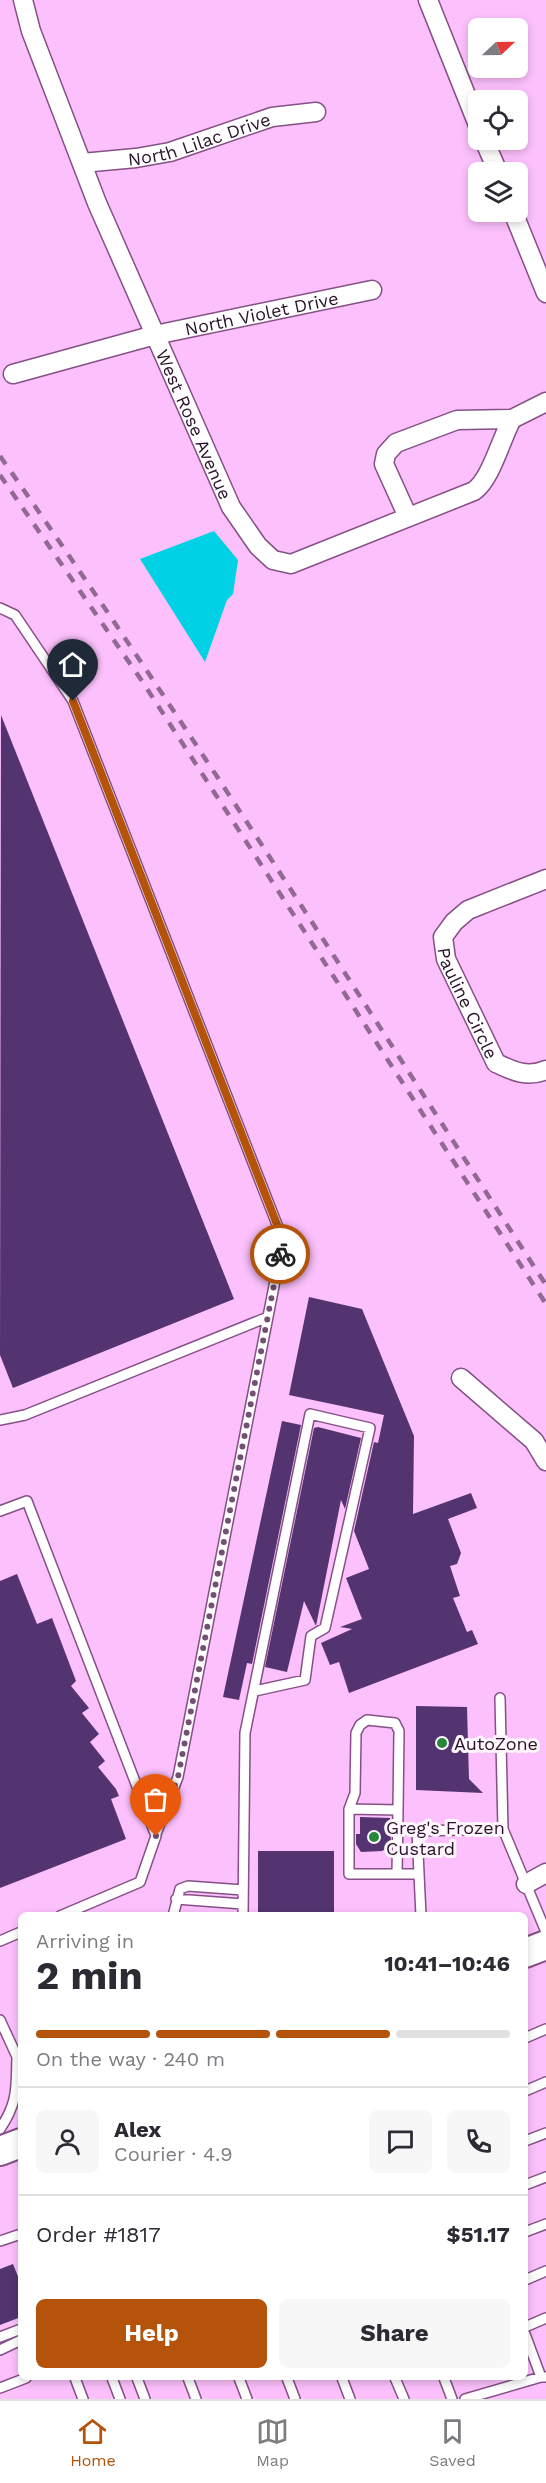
<!DOCTYPE html>
<html lang="en">
<head>
<meta charset="utf-8">
<style>
  :root { --surface:#fff; --page:#f7f7f7; --text:#2b2b33; --muted:#7c7c81; --line:#e1e1e2; --accent:#b45309 }
  body { margin:0; font-family:"Work Sans",sans-serif; background:var(--page); color:var(--text); height:100vh; display:flex; flex-direction:column; font-size:22px; white-space:nowrap }
  * { box-sizing:border-box; margin:0 }
  p { font-size:20px; color:var(--muted) }
  .icon { flex:none; width:33px; height:33px; fill:none; stroke:currentColor; stroke-width:2; stroke-linecap:round; stroke-linejoin:round }
  .map { position:relative; flex:1; overflow:hidden }
  .side { position:absolute; left:18px; top:1912px; width:510px; height:468px; display:flex; flex-direction:column; background:var(--surface); border-radius:9px; box-shadow:0 3px 9px #0003 }
  .side>* { flex:none }
  .needle { width:39px; rotate:68deg }
  .tools { position:absolute; left:468px; top:18px; display:grid; gap:12px }
  .tools a { display:grid; place-items:center; width:60px; height:60px; border-radius:9px; background:var(--surface); box-shadow:0 3px 9px #0003; font-size:30px }
  .pin { position:absolute; display:grid; place-items:center; width:51px; height:51px; color:#fff; margin:-62px -26px; border-radius:50% 50% 50% 0; rotate:-45deg; box-shadow:0 0 6px #0007 }
  .pin .icon { rotate:45deg }
  .courier { position:absolute; display:grid; place-items:center; width:60px; height:60px; margin:-30px; border:4px solid #b45309; border-radius:50%; background:#fff; color:#222; box-shadow:0 2px 8px #0007 }
  .summary em { font-style:normal; font-weight:700 }
  .summary div { display:flex; flex-direction:column-reverse }
  .summary { display:flex; align-items:center; justify-content:space-between; height:102px; padding:0 18px }
  h1 { font-size:39px; font-weight:700; line-height:45px }
  .bar { display:grid; grid-template-columns:repeat(4,1fr); gap:9px 6px; align-content:center; height:72px; padding:0 18px }
  .bar i { height:8px; border-radius:4px; background:var(--line) }
  .bar .current { background:var(--accent) }
  .bar p { grid-column:span 4 }
  .line { display:flex; align-items:center; gap:15px; padding:0 18px; border-top:2px solid var(--line) }
  .line div { flex:1 }
  .round { display:grid; place-items:center; flex:none; width:63px; height:63px; border-radius:9px; background:var(--page) }
  .action { display:flex; gap:12px; margin-top:auto; padding:12px 18px }
  .action a { flex:1; height:69px; border-radius:9px; background:var(--accent); color:#fff; font-size:24px; font-weight:700; line-height:69px; text-align:center }
  .action a+a { background:var(--page); color:var(--text) }
  .tab-bar { display:flex; justify-content:space-around; align-items:center; height:84px; border-top:2px solid var(--line); background:var(--surface); font-size:16px; color:var(--muted) }
  .tab-bar a { display:grid; justify-items:center; gap:3px }
  .tab-bar .current { color:var(--accent) }
  .map>svg:first-child { display:block }
</style>
</head>
<body>
<div class="map">
<svg width="546" height="2399" viewBox="0 0 546 2399">
  <rect width="100%" height="100%" fill="#fcc0fc"/>
  <path fill="#00d1e4" d="M 214,531 L 238,560 L 233,594 L 227,600 L 205,662 L 140,559 Z"/>
  <path fill="#543470" d="M 1,715 L 234,1299 L 13,1388 L 0,1355 Z
    M 309,1297 L 362,1309 L 414,1436 L 413,1514 L 471,1493 L 477,1508 L 448,1519 L 461,1553 L 457,1564 L 450,1566 L 460,1596 L 453,1598 L 467,1632 L 472,1630 L 478,1644 L 349,1693 L 339,1662 L 330,1665 L 321,1643 L 352,1629 L 340,1627 L 362,1619 L 346,1578 L 369,1569 L 354,1531 L 374,1442 L 378,1443 L 384,1415 L 289,1395 Z
    M 282,1421 L 301,1425 L 252,1664 L 247,1663 L 239,1700 L 223,1697 Z
    M 318,1427 L 361,1438 L 345,1509 L 341,1500 L 316,1626 L 304,1601 L 287,1672 L 265,1667 L 314,1428 Z
    M 17,1574 L 37,1624 L 52,1618 L 76,1681 L 71,1686 L 89,1708 L 82,1713 L 99,1734 L 90,1742 L 105,1761 L 98,1767 L 116,1789 L 119,1796 L 111,1799 L 126,1839 L 0,1888 L 0,1581 Z
    M 416,1706 L 467,1707 L 469,1779 L 483,1793 L 416,1790 Z
    M 360,1817 L 390,1818 L 391,1844 L 389,1847 L 382,1851 L 361,1852 L 356,1844 L 356,1834 L 360,1834 Z
    M 258,1851 L 334,1851 L 334,1916 L 258,1916 Z
    M 13,2264 L 21,2284 L 21,2317 L 0,2325 L 0,2269 Z"/>
  <g fill="none" stroke-linecap="round" stroke-linejoin="round">
    <defs>
      <path id="lane" d="M 0,608 L 15,615 L 73,701 L 283,1240 L 178,1777 L 156,1834
        M 0,1420 L 25,1415 L 268,1317
        M 0,1511 L 27,1501 L 156,1836 L 140,1882 L 60,1916
        M 500,1698 L 503,1829
        M 349,1809 L 355,1793 L 356,1733 L 360,1725 L 367,1720 L 395,1723 L 399,1731 L 398,1810
        M 397,1874 L 398,1810 L 349,1809 L 349,1874 L 419,1874
        M 176,1899 L 243,1904
        M 173,1916 L 180,1889 L 188,1886 L 243,1890
        M 243,1916 L 245,1733 L 310,1414 L 370,1428 L 325,1628 L 311,1636 L 305,1680 L 255,1691
        M 421,1916 L 417,1831 L 503,1829 L 546,1932
        M 0,1941 L 21,1932
        M 0,2020 L 19,2061
        M 525,2038 L 546,2029
        M 525,2091 L 546,2082
        M 0,2129 C 18,2102 16,2089 17,2058
        M 525,2141 L 546,2133
        M 525,2185 L 546,2177
        M 525,2232 L 546,2224
        M 0,2241 L 21,2234
        M 525,2280 L 546,2271
        M 525,2327 L 546,2318
        M 525,2334 L 541,2377 L 546,2377
        M 0,2337 L 21,2329
        M 0,2350 L 21,2340
        M 75,2378 L 83,2399
        M 112,2378 L 120,2399
        M 137,2378 L 145,2399
        M 188,2378 L 196,2399
        M 239,2378 L 247,2399
        M 287,2378 L 295,2399
        M 342,2378 L 350,2399
        M 395,2378 L 404,2399
        M 444,2378 L 452,2399
        M 0,2388 L 26,2378
        M 465,2399 L 541,2377"/>
      <g id="street">
        <path id="s1" d="M 23,0 L 31,31 L 97,203 L 231,507 L 258,546 L 273,560 L 291,564 L 474,491 C 491,479 501,439 512,419"/>
        <path d="M 428,0 L 478,125"/>
        <path d="M 484,140 L 498,172"/>
        <path id="s2" d="M 82,163 L 136,158 L 170,152 L 272,117 L 316,112"/>
        <path d="M 513,212 L 546,293"/>
        <path id="s3" d="M 13,374 L 155,335 L 372,290"/>
        <path d="M 408,517 L 384,464 L 386,454 L 396,443 L 457,420 L 512,419 L 546,402"/>
        <path id="s4" d="M 546,879 L 468,910 L 454,922 L 443,937 L 446,959 L 496,1063 C 513,1071 527,1078 546,1070"/>
        <path d="M 461,1378 L 534,1441 L 546,1461"/>
        <path d="M 526,1884 L 546,1873"/>
      </g>
      <path id="primary" d="M 525,1953 L 546,1945
        M 0,2151 L 21,2143"/>
    </defs>
    <use href="#lane" stroke="#855085" stroke-width="12"/>
    <use href="#street" stroke="#855085" stroke-width="21"/>
    <use href="#primary" stroke="#855085" stroke-width="32"/>
    <use href="#lane" stroke="#fff" stroke-width="9"/>
    <use href="#street" stroke="#fff" stroke-width="18"/>
    <use href="#primary" stroke="#fff" stroke-width="28"/>
    <path stroke="#926992" stroke-width="4.5" stroke-dasharray="10 10" stroke-linecap="butt" d="M 0,456 C 190,727 366,1007 546,1285
      M 0,475 L 142,681 L 546,1304"/>
  </g>
  <g fill="none" stroke-linecap="round" stroke-linejoin="round">
    <path stroke="#735074" stroke-width="6" stroke-dasharray="0 10.8" d="M 156,1836 L 178,1777 L 280,1254"/>
    <path stroke="#b45309" stroke-width="8" d="M 73,701 L 283,1240 L 280,1254"/>
  </g>
  <g fill="#26873a" stroke="#fdf6fc" stroke-width="2">
    <circle cx="442" cy="1743" r="6"/>
    <circle cx="374" cy="1837" r="6"/>
  </g>
  <g text-anchor="middle" dominant-baseline="central" stroke-width="6" stroke-linejoin="round" paint-order="stroke">
    <g font-size="18" fill="#29132a" stroke="#fdf6fc">
      <text stroke="none"><textPath href="#s2" startOffset="120">North Lilac Drive</textPath></text>
      <text stroke="none"><textPath href="#s3" startOffset="256">North Violet Drive</textPath></text>
      <text stroke="none"><textPath href="#s1" startOffset="458">West Rose Avenue</textPath></text>
      <text stroke="none"><textPath href="#s4" startOffset="192">Pauline Circle</textPath></text>
    </g>
    <g font-size="18" fill="#29132a" stroke="#fdf6fc" text-anchor="start">
      <text x="454" y="1743">AutoZone</text>
      <text x="386" y="1827">Greg's Frozen<tspan x="386" dy="21">Custard</tspan></text>
    </g>
  </g>
</svg>
<div class="tools">
<a><svg class="needle" viewBox="-14 -14 28 28"><path d="M0-13l5 13h-10z" fill="#e53935"/><path d="M0 13l5-13h-10z" fill="#7c7c81"/></svg></a>
<a><svg class="icon" aria-label="locate" viewBox="0 0 24 24"><circle cx="12" cy="12" r="6"/><path d="M12 2v4M12 18v4M2 12h4M18 12h4"/></svg></a>
<a><svg class="icon" aria-label="layers" viewBox="0 0 24 24"><path d="M12 4l9 5-9 5-9-5zM3 14l9 5 9-5"/></svg></a>
</div>
<div class="pin" style="left:156px;top:1836px;background:#ea580c"><svg class="icon" aria-label="bag" viewBox="0 0 24 24"><path d="M5 8h14l-1 12H6zM9 8a3 3 0 0 1 6 0"/></svg></div>
<div class="pin" style="left:73px;top:701px;background:#1f2937"><svg class="icon" aria-label="home" viewBox="0 0 24 24"><path d="M3 11l9-7 9 7M6 9v11h12V9"/></svg></div>
<div class="courier" style="left:280px;top:1254px"><svg class="icon" aria-label="bike" viewBox="0 0 24 24"><circle cx="6" cy="16" r="4"/><circle cx="18" cy="16" r="4"/><path d="M6 16l4-8h5l3 8M10 8l3 8H6M13 5h3"/></svg></div>
<section class="side">
<div class="summary"><div><h1>2 min</h1><p>Arriving in</p></div><em>10:41–10:46</em></div>
<div class="bar"><i class="current"></i><i class="current"></i><i class="current"></i><i></i><p>On the way · 240 m</p></div>
<div class="line" style="height:108px"><a class="round"><svg class="icon" aria-label="person" viewBox="0 0 24 24"><circle cx="12" cy="8" r="4"/><path d="M4 21q1-7 8-7t8 7"/></svg></a><div><b>Alex</b><p>Courier · 4.9</p></div><a class="round"><svg class="icon" aria-label="chat" viewBox="0 0 24 24"><path d="M4 5h16v11H9l-5 4z"/></svg></a><a class="round"><svg class="icon" aria-label="phone" viewBox="0 0 24 24"><path d="M5 4h4l2 5-3 2q2 4 5 5l2-3 5 2v4C11 20 4 13 5 4z"/></svg></a></div>
<div class="line" style="height:78px"><div>Order #1817</div><b>$51.17</b></div>
<div class="action"><a>Help</a><a>Share</a></div>
</section>
</div>
<nav class="tab-bar">
<a class="current"><svg class="icon" aria-label="home" viewBox="0 0 24 24"><path d="M3 11l9-7 9 7M6 9v11h12V9"/></svg>Home</a>
<a><svg class="icon" aria-label="map" viewBox="0 0 24 24"><path d="M3 6l6-2 6 2 6-2v14l-6 2-6-2-6 2zM9 4v14M15 6v14"/></svg>Map</a>
<a><svg class="icon" aria-label="saved" viewBox="0 0 24 24"><path d="M7 4h10v16l-5-4-5 4z"/></svg>Saved</a>
</nav>
</body>
</html>
